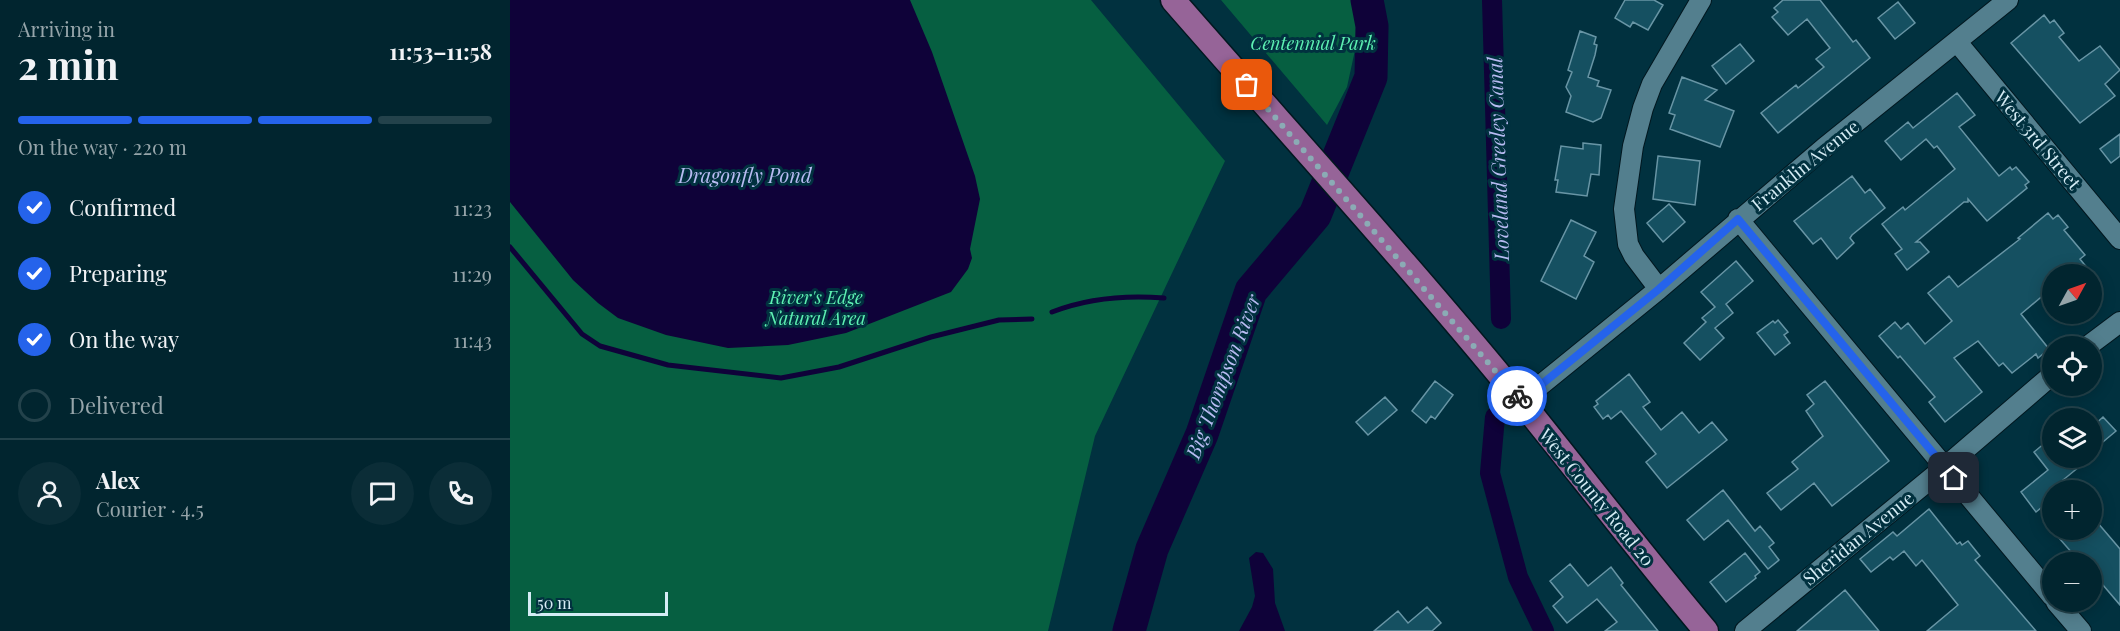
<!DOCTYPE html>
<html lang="en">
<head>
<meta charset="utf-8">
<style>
  :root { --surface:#01252f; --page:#0b2d37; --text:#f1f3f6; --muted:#96a5aa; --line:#23424b; --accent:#2563eb }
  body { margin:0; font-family:"Playfair Display",serif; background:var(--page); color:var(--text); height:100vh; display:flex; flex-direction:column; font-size:22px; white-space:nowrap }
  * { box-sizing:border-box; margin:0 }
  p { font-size:20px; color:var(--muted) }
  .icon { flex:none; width:33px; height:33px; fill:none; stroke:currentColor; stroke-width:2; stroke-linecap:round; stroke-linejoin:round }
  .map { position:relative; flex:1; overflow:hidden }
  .drawer { display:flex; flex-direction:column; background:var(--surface); width:510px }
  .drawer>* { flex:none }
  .needle { width:39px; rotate:50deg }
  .controls { position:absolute; left:1532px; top:264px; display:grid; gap:12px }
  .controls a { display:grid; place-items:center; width:60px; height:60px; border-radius:50%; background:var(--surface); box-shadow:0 3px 15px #0003,0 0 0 2px var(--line); font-size:30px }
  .scale { position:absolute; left:18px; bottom:15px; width:140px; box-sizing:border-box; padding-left:6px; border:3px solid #d5ecf5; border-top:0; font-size:16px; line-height:21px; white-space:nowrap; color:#d5ecf5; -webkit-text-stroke:4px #01313f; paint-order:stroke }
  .pin { position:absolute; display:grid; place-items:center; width:51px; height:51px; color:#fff; margin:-26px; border-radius:12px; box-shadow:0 3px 9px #0006 }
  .courier { position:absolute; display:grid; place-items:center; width:60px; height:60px; margin:-30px; border:4px solid #2563eb; border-radius:50%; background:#fff; color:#222; box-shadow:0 2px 8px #0007 }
  .headline em { font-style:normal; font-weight:700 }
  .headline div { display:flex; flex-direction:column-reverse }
  .headline { display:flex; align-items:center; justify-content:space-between; height:102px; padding:0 18px }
  h1 { font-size:39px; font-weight:700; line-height:45px }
  .bar { display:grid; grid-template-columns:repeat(4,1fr); gap:9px 6px; align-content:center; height:72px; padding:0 18px }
  .bar i { height:8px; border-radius:4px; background:var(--line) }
  .bar .selected { background:var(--accent) }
  .bar p { grid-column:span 4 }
  .line { display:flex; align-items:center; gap:15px; padding:0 18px; border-top:2px solid var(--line) }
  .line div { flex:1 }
  .round { display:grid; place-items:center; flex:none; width:63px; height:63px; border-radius:32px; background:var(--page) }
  ol { padding:0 18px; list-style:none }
  li { display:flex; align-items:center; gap:18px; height:66px }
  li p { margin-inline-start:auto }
  li .icon { padding:6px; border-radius:50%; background:var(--accent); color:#fff; stroke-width:4 }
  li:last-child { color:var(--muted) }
  li i { width:33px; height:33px; border:3px solid var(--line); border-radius:50% }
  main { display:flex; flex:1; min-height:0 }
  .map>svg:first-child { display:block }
</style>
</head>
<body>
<main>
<section class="drawer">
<div class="headline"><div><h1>2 min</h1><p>Arriving in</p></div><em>11:53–11:58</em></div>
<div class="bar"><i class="selected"></i><i class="selected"></i><i class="selected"></i><i></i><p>On the way · 220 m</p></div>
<ol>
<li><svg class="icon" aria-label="check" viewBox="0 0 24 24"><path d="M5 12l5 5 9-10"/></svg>Confirmed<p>11:23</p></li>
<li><svg class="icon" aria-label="check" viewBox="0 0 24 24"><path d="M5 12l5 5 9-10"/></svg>Preparing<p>11:29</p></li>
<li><svg class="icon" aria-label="check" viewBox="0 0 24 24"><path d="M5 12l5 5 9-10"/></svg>On the way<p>11:43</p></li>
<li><i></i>Delivered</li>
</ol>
<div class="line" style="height:108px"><a class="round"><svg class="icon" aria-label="person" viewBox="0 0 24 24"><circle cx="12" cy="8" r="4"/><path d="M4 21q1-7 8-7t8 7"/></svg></a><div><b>Alex</b><p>Courier · 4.5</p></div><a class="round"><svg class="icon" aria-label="chat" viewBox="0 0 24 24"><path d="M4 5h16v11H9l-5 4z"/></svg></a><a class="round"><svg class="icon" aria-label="phone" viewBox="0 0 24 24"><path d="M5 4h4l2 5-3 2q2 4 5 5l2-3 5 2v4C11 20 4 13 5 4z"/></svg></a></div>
</section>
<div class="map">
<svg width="1610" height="631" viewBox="0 0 1610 631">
  <rect width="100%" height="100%" fill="#01313f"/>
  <path fill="#065f41" d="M 0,0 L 581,0 L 715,161 L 585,436 L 538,631 L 0,631 Z
    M 711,0 L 847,0 L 847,41 L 837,87 L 817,125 Z"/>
  <path fill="#0f0239" d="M 0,0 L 400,0 L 422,52 L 465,176 L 470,199 L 460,249 L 462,258 L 458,269 L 441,292 L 336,333 L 278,345 L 218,348 L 156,335 L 108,318 L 88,303 L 63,280 L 0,202 Z
    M 746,552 L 753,553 L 763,569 L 765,603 L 775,631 L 729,631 L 742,607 L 745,596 L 739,558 Z"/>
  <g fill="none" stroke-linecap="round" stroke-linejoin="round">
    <path stroke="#0f0239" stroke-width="5" d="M 0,247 L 72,334 L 90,346 L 158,365 L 271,378 L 329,367 L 421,337 L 489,320 L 522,319
      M 542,312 C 578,298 616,295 654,298"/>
    <path stroke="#0f0239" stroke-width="20" d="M 982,0 L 991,319
      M 985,417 L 980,473 L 1008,577 L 1034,631"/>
    <path stroke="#0f0239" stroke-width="33" d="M 619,631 L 642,549 L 692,434 L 741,291 L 805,215 L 861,77 L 862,26 L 857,0"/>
  </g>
  <path fill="#155061" stroke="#6895a5" stroke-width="1.5" d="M 1115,0 L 1144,0 L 1153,5 L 1138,30 L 1123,22 L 1120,27 L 1105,18 Z
    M 1273,0 L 1310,0 L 1343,42 L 1346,40 L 1360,58 L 1268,133 L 1251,113 L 1286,85 L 1288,88 L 1314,67 L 1306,59 L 1320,48 L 1297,19 L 1278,35 L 1262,17 L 1268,12 L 1264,8 Z
    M 1388,2 L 1405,23 L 1385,39 L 1368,18 Z
    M 1534,15 L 1540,23 L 1544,20 L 1554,33 L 1549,37 L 1569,61 L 1590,46 L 1610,70 L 1595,84 L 1605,96 L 1570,123 L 1501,43 Z
    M 1070,31 L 1086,37 L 1084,44 L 1087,45 L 1085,55 L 1078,77 L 1089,81 L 1087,86 L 1101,90 L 1091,118 L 1083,122 L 1056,112 L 1061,96 L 1056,87 L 1062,72 L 1058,70 Z
    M 1230,44 L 1244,61 L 1216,84 L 1202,66 Z
    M 1172,77 L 1207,90 L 1195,100 L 1224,111 L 1210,147 L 1160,129 L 1165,115 L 1159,113 Z
    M 1447,93 L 1465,115 L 1449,127 L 1489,176 L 1500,167 L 1502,170 L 1506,167 L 1519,182 L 1515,185 L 1517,188 L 1477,221 L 1458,199 L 1458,202 L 1454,202 L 1406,242 L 1410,242 L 1419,252 L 1397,270 L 1385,254 L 1392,249 L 1372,224 L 1393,207 L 1395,210 L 1445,169 L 1427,146 L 1424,148 L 1416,139 L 1391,160 L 1375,141 L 1398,122 L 1403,128 Z
    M 1610,134 L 1610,156 L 1601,163 L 1590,149 Z
    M 1073,143 L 1091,145 L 1089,175 L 1081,174 L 1077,196 L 1046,192 L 1048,180 L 1045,180 L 1051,146 L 1073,149 Z
    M 1148,156 L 1190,161 L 1185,205 L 1143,199 Z
    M 1342,176 L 1355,193 L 1360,189 L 1375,208 L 1342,235 L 1340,238 L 1344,243 L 1327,259 L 1311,238 L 1303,244 L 1284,221 Z
    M 1159,204 L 1175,222 L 1153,242 L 1137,223 Z
    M 1538,213 L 1543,219 L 1548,215 L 1558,227 L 1554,230 L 1575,255 L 1570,259 L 1582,274 L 1542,274 L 1542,288 L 1511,314 L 1539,349 L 1528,358 L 1526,354 L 1502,373 L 1493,363 L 1489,366 L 1468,341 L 1444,358 L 1472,392 L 1435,422 L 1419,402 L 1425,397 L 1390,356 L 1388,358 L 1369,336 L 1385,322 L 1391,329 L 1398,323 L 1415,344 L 1442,321 L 1418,293 L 1439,276 L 1448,287 L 1510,239 L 1508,238 Z
    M 1061,220 L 1086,232 L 1074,256 L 1084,262 L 1066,299 L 1031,281 Z
    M 1226,261 L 1243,281 L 1216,304 L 1223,313 L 1205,328 L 1214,338 L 1190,360 L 1174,343 L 1196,322 L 1192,318 L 1205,307 L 1191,292 Z
    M 1268,320 L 1278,332 L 1274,335 L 1280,343 L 1265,355 L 1247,333 L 1263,321 L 1265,323 Z
    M 1119,374 L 1140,402 L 1133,407 L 1151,430 L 1172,412 L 1189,433 L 1202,422 L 1217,440 L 1157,488 L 1136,462 L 1146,454 L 1111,411 L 1101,419 L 1098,415 L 1093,419 L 1084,407 L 1088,404 L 1086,401 Z
    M 925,381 L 943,395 L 925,419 L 921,416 L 916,423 L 902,411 Z
    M 1315,381 L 1379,461 L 1322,506 L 1304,483 L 1271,510 L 1257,493 L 1288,469 L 1282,462 L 1313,436 L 1296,411 L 1304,404 L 1297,395 Z
    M 875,397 L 887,410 L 858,435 L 846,422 Z
    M 1593,417 L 1606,431 L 1581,452 L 1581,428 Z
    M 1542,437 L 1542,458 L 1580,458 L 1553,480 L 1562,490 L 1542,490 L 1542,499 L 1526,512 L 1511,492 L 1538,470 L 1524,452 Z
    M 1213,490 L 1245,531 L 1250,526 L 1264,543 L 1259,547 L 1269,560 L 1258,569 L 1218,520 L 1194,540 L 1177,520 Z
    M 1419,509 L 1447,544 L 1450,542 L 1452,545 L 1458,541 L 1470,556 L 1465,560 L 1526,631 L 1417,631 L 1448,605 L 1412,560 L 1406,566 L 1394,551 L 1383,560 L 1380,557 L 1361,572 L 1350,559 L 1383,532 L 1387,536 Z
    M 1581,515 L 1610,549 L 1610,605 L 1581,571 L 1581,562 L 1570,562 L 1542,530 L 1581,530 Z
    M 1235,553 L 1250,572 L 1245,576 L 1246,578 L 1216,602 L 1200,582 Z
    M 1060,564 L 1078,586 L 1101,567 L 1113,583 L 1111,585 L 1148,631 L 1095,631 L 1107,622 L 1087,599 L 1057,623 L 1043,606 L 1053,597 L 1040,581 Z
    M 1335,590 L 1369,631 L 1287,631 Z
    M 917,607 L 931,623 L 922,631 L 864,631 L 888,611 L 898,623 Z"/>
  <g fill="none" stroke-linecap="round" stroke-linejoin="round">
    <defs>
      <path id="minor" d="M 1447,42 L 1610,239
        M 1228,219 L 1542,596
        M 1149,289 L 1124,256 L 1118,244 L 1114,209 L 1123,146 L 1133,108 L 1142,84 L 1191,0
        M 1578,346 L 1610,322
        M 1011,401 L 1149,289 L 1314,148 L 1498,0
        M 1546,602 L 1571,631
        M 1235,631 L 1435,467 L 1542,375"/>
      <path id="major" d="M 663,0 C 779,133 899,264 1011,401 C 1073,478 1133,556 1196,631"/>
    </defs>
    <use href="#minor" stroke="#02171f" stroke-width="22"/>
    <use href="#major" stroke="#02171f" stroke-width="27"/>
    <use href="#minor" stroke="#537f8e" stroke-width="20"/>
    <use href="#major" stroke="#966498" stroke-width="24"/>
  </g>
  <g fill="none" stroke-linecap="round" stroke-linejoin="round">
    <path stroke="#8babb5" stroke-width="6" stroke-dasharray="0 10.8" d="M 737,85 L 1007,396"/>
    <path stroke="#2563eb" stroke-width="8" d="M 1007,396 L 1011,401 L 1149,289 L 1228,219 L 1444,478"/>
  </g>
  <g text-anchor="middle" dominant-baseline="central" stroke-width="6" stroke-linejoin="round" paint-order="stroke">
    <g font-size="18" font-style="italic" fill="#5df0b2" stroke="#01313f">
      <text x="803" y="43">Centennial Park</text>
      <text x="306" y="297">River's Edge<tspan x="306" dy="21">Natural Area</tspan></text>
    </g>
    <g font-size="18" fill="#d5ecf5" stroke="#01313f">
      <text transform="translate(1528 140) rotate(50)">West 3rd Street</text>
      <text transform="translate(1295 165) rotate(-39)">Franklin Avenue</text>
      <text transform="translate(1087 497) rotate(51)">West County Road 20</text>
      <text transform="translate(1348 538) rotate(-39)">Sheridan Avenue</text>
    </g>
    <g font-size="20" font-style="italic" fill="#b8bbf2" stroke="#01313f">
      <text transform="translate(987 159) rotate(-92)">Loveland Greeley Canal</text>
      <text x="235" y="174">Dragonfly Pond</text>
      <text transform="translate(712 376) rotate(-69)">Big Thompson River</text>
    </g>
  </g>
</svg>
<div class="controls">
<a><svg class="needle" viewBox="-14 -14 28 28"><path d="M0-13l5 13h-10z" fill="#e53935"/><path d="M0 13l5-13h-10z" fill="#96a5aa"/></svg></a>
<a><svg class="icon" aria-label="locate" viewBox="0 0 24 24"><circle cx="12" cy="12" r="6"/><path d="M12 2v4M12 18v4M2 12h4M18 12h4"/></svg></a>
<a><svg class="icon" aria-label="layers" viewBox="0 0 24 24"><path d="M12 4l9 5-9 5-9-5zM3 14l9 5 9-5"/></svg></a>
<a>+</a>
<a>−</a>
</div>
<div class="scale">50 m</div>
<div class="pin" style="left:737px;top:85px;background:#ea580c"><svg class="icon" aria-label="bag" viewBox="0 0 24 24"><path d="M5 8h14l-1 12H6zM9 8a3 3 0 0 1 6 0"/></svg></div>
<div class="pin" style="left:1444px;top:478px;background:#1f2937"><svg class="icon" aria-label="home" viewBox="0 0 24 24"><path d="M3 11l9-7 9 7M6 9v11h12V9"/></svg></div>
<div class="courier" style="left:1007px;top:396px"><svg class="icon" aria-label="bike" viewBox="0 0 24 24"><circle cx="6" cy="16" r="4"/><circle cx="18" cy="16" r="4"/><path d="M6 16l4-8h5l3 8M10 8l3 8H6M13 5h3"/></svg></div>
</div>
</main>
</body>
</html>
